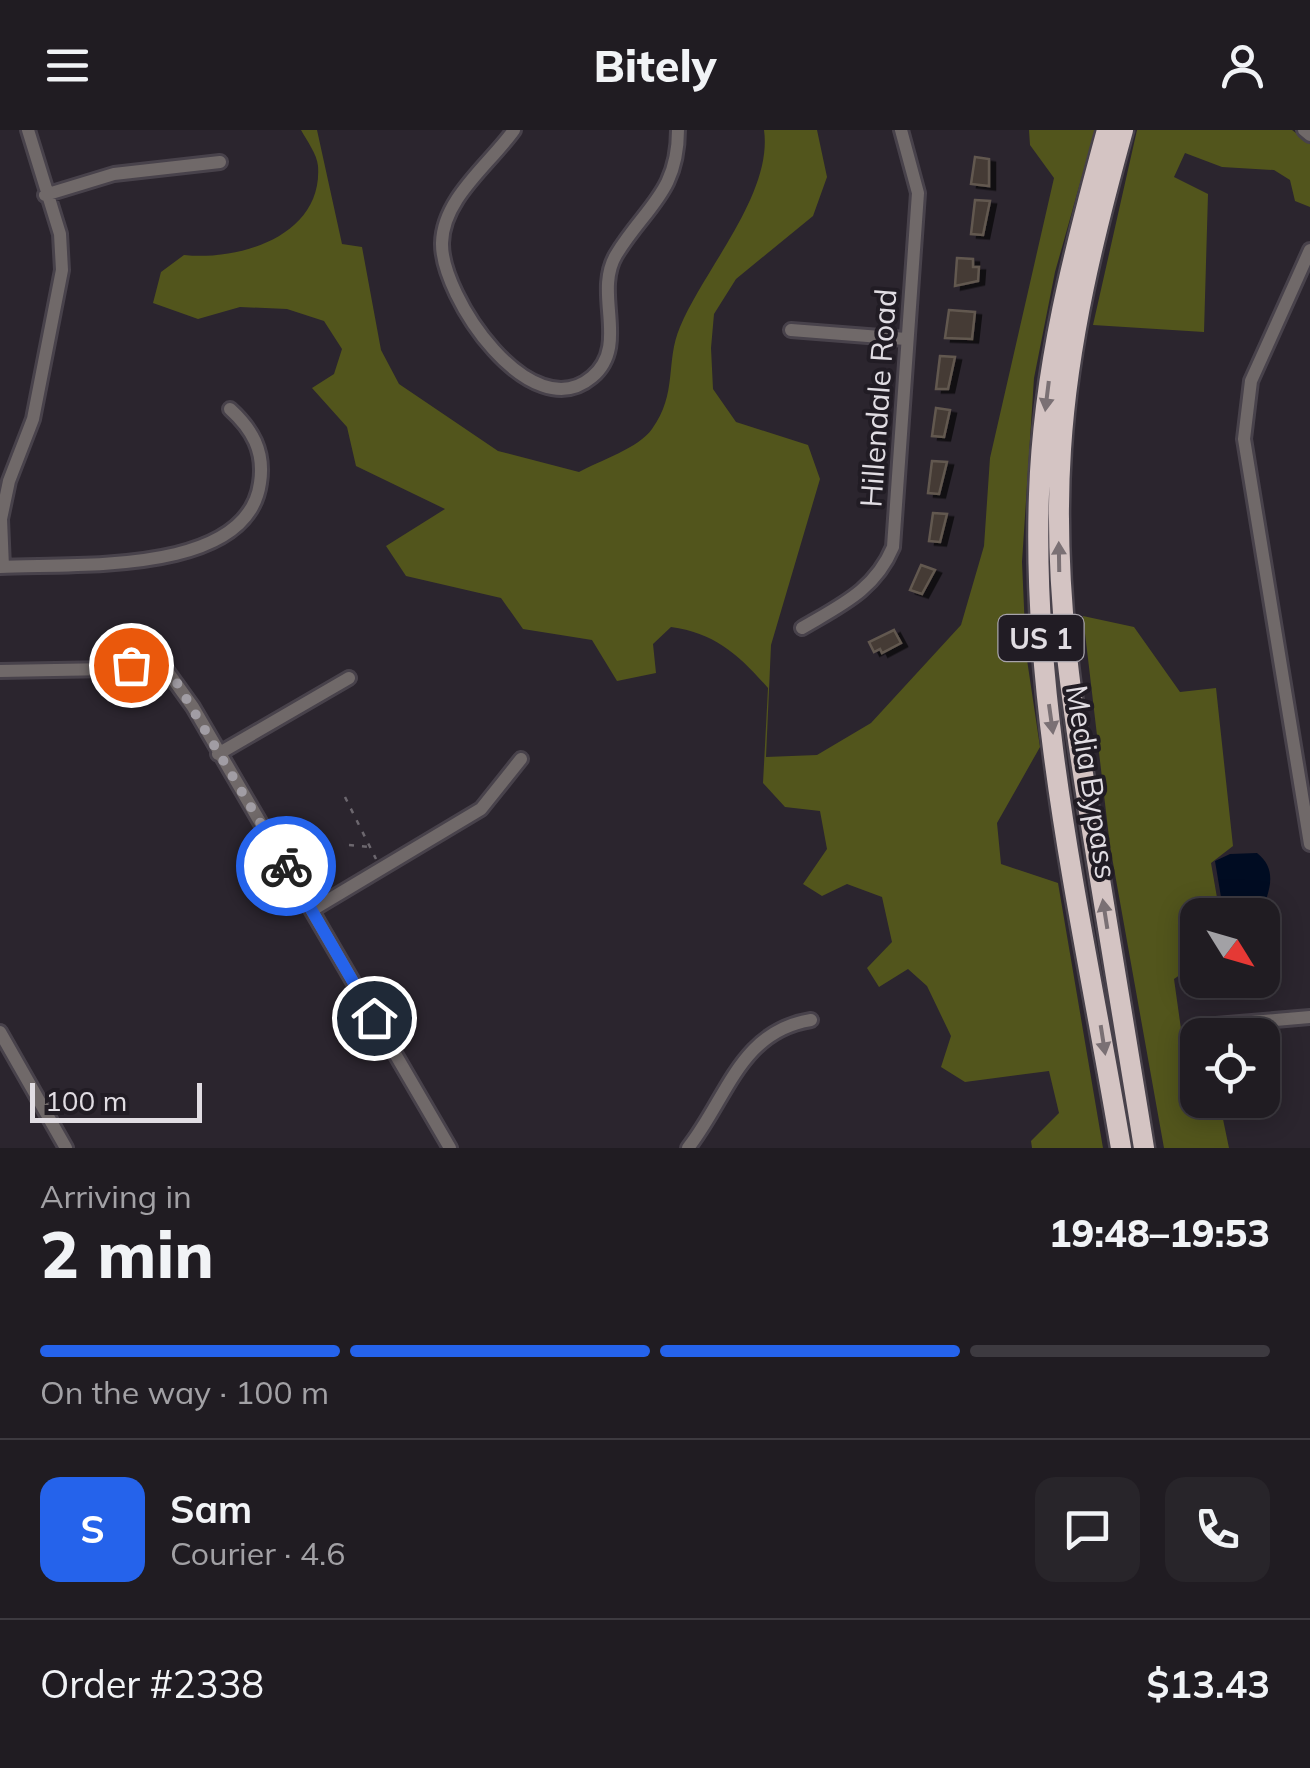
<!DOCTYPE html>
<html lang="en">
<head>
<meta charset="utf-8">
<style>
  :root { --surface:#201c22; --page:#28252a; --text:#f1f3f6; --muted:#a2a1a5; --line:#3d3a40; --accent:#2563eb }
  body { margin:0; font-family:Mulish,sans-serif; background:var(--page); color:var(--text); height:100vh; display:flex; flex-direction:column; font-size:38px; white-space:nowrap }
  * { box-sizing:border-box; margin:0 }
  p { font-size:32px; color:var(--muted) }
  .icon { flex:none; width:55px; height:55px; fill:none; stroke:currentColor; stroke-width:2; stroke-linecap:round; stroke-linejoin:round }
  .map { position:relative; height:1018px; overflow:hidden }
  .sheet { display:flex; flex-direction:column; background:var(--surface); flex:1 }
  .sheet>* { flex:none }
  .needle { width:65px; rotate:127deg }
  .controls { position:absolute; left:1180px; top:768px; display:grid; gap:20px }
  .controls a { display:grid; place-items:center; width:100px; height:100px; border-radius:20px; background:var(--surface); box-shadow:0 5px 25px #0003,0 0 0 2px var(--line); font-size:50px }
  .scale { position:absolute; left:30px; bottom:25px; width:172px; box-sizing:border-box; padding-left:10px; border:5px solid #e1dde3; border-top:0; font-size:28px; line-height:35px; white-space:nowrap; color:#e1dde3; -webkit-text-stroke:8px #211c24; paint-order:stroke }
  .pin { position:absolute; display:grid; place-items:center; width:85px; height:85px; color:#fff; margin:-42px; border:5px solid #fff; border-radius:50%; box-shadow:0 2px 10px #0007 }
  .courier { position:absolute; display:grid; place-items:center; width:100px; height:100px; margin:-50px; border:8px solid #2563eb; border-radius:50%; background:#fff; color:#222; box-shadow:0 2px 12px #0007 }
  .overview em { font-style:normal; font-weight:800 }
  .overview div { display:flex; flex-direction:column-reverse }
  .overview { display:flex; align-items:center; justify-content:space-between; height:170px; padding:0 40px }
  h1 { font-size:65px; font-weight:800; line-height:75px }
  .bar { display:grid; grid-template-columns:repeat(4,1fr); gap:15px 10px; align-content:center; height:120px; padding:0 40px }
  .bar i { height:12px; border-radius:8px; background:var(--line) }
  .bar .current { background:var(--accent) }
  .bar p { grid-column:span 4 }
  .line { display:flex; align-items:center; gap:25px; padding:0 40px; border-top:2px solid var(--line) }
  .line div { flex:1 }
  .round { display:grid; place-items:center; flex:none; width:105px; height:105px; border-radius:20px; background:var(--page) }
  header { display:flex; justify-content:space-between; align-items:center; height:130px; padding:0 40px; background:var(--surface); font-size:45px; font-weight:800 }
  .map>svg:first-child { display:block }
</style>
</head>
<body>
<header><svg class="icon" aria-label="menu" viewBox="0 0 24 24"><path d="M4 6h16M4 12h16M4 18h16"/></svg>Bitely<svg class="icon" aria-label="person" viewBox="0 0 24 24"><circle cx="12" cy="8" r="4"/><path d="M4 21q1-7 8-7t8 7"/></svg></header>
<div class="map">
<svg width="1310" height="1018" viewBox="0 0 1310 1018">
  <defs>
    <filter id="shadow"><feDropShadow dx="6" dy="3.5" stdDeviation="0" flood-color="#0009"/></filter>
  </defs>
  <rect width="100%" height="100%" fill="#2b252e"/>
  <path fill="#52551c" d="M 301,0 L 317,0 L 342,114 L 362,117 L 381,220 L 399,254 L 498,321 L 579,342 C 599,331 639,318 652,299 C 678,263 665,232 680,197 C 704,139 773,64 764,0 L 817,0 L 827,47 L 813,86 L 736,149 L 714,184 L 711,218 L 713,259 L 736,292 L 808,315 L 820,349 L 771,515 L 766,627 L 817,625 L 871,593 L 961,495 L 984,416 L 990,328 L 1054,48 L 1030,15 L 1029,0 L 1095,0 L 1055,142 L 1034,248 L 1022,432 L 1026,523 L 1040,617 L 997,693 L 1001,734 L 1058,753 L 1103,1018 L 1032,1018 L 1031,1011 L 1059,983 L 1049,941 L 965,952 L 941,937 L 951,906 L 927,856 L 908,839 L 879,857 L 867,838 L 892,812 L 882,767 L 847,754 L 822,766 L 803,754 L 827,719 L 820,681 L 785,677 L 763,653 L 768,558 C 739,525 715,503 671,497 L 653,514 L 656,543 L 617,551 L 592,510 L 523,499 L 501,468 L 406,446 L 386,416 L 445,379 L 356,336 L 347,297 L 312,258 L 334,244 L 342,219 L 324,191 L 287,179 L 240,177 L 198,189 L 153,173 L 161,142 L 184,125 C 239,131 323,106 318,36 C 317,24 307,11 301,0 Z
    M 1137,0 L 1292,0 L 1310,14 L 1310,77 L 1295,71 L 1290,50 L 1274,40 L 1222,37 L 1185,23 L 1174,47 L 1208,64 L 1204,202 L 1093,195 Z
    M 1083,486 L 1134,497 L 1180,562 L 1216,558 L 1233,716 L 1211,733 L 1220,785 L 1198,785 L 1197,833 L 1174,849 L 1188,949 L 1197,953 L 1198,970 L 1219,970 L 1229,1018 L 1164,1018 L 1110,716 Z"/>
  <path fill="#000c22" d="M 1257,723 C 1279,740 1269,763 1260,785 L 1224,785 L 1215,731 L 1230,724 Z"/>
  <path fill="#443b34" stroke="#625850" stroke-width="2.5" filter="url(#shadow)" d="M 975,27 L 989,29 L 989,56 L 971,54 Z
    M 975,70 L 990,71 L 983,105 L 971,104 Z
    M 957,128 L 973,129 L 973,137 L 979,137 L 978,151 L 955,156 Z
    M 949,180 L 975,182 L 972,209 L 945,208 Z
    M 940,226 L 955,227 L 948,259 L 936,259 Z
    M 936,278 L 950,280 L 944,307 L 932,306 Z
    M 932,331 L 947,332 L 939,364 L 928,363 Z
    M 933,383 L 947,384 L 940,412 L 929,411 Z
    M 921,435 L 935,440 L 922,464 L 910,460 Z
    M 894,500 L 901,513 L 882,523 L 880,519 L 874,522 L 869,512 Z"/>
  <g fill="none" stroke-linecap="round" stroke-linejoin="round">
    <defs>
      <path id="minor" d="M 514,0 C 490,34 443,68 442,113 C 441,167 531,299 592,247 C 630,215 593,164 616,125 C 645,77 678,63 678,0
        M 1304,0 L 1310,5
        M 45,65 L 114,44 L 220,32
        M 1310,120 L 1251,251 L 1244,309 L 1310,714
        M 791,200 L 906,209
        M 0,437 C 71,433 247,447 260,353 C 265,321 252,299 230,279
        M 3,437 L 1,389 L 9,351 L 33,289 L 62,140 L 60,104 L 28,0
        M 802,498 C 841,475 875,460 893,417 L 918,63 L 901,0
        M 0,541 L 165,538 L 193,577 L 450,1018
        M 218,624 L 349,548
        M 312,780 L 481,679 L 521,629
        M 1216,895 L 1310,887
        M 0,902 L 66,1018
        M 688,1018 C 727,969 740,901 811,890"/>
      <path id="highway" d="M 1107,0 C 1074,120 1043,239 1039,364 C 1031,583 1085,803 1121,1018
        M 1123,0 C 1094,105 1068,210 1061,319 C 1052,455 1073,585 1095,719 C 1111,818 1128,918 1144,1018"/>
    </defs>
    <use href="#minor" stroke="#48424b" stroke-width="18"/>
    <use href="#highway" stroke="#48424b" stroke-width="25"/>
    <path stroke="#6c676e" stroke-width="2.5" stroke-dasharray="5 8" stroke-linecap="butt" d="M 345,667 L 376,729
      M 349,715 L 369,717"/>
    <use href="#minor" stroke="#706969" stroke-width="12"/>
    <use href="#highway" stroke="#d4c4c3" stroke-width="20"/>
  </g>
  <defs><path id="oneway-solid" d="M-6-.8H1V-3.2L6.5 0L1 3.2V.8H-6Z" transform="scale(2.5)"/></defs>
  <g fill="#7a7074">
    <use href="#oneway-solid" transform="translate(1047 266) rotate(97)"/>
    <use href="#oneway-solid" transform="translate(1059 427) rotate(-91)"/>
    <use href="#oneway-solid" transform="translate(1051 589) rotate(82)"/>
    <use href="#oneway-solid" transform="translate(1105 784) rotate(-99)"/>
    <use href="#oneway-solid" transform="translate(1103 910) rotate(81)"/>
  </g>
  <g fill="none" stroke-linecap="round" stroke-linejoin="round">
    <path stroke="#a19da4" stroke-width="10" stroke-dasharray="0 18" d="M 131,535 L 165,538 L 174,548 L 286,736"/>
    <path stroke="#2563eb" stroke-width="12" d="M 286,736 L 374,888"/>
  </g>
  <g text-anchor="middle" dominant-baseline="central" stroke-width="8" stroke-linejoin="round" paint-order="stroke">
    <rect fill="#211c24" stroke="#a7a3aa" stroke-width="2.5" x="998.5" y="485" width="85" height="46" rx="8"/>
    <g font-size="28" font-weight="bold" fill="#e1dde3">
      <text x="1041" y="508">US 1</text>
    </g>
    <g font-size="30" fill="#e1dde3" stroke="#211c24">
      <text transform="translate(878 268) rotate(-86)">Hillendale Road</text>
      <text transform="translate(1092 652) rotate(81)">Media Bypass</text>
    </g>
  </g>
</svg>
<div class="controls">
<a><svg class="needle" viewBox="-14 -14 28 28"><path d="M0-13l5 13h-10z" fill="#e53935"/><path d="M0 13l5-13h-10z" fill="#a2a1a5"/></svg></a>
<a><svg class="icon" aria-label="locate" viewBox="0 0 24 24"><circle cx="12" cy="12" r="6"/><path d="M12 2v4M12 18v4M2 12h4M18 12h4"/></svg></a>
</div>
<div class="scale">100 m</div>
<div class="pin" style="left:131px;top:535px;background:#ea580c"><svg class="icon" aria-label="bag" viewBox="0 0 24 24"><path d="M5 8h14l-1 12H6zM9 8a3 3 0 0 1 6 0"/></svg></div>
<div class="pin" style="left:374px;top:888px;background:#1f2937"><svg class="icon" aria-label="home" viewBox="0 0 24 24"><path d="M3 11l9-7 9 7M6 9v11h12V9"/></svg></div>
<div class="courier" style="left:286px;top:736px"><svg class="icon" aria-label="bike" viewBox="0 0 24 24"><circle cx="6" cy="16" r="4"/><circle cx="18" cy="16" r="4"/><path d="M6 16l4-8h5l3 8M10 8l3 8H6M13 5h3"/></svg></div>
</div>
<section class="sheet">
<div class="overview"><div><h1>2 min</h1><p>Arriving in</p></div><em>19:48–19:53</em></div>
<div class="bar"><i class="current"></i><i class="current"></i><i class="current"></i><i></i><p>On the way · 100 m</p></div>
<div class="line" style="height:180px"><b class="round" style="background:var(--accent);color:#fff">S</b><div><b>Sam</b><p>Courier · 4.6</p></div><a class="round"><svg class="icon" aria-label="chat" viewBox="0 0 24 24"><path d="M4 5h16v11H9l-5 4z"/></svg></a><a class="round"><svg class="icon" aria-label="phone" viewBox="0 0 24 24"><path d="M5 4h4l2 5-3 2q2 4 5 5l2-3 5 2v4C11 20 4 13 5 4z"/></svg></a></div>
<div class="line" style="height:130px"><div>Order #2338</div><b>$13.43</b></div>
</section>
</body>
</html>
